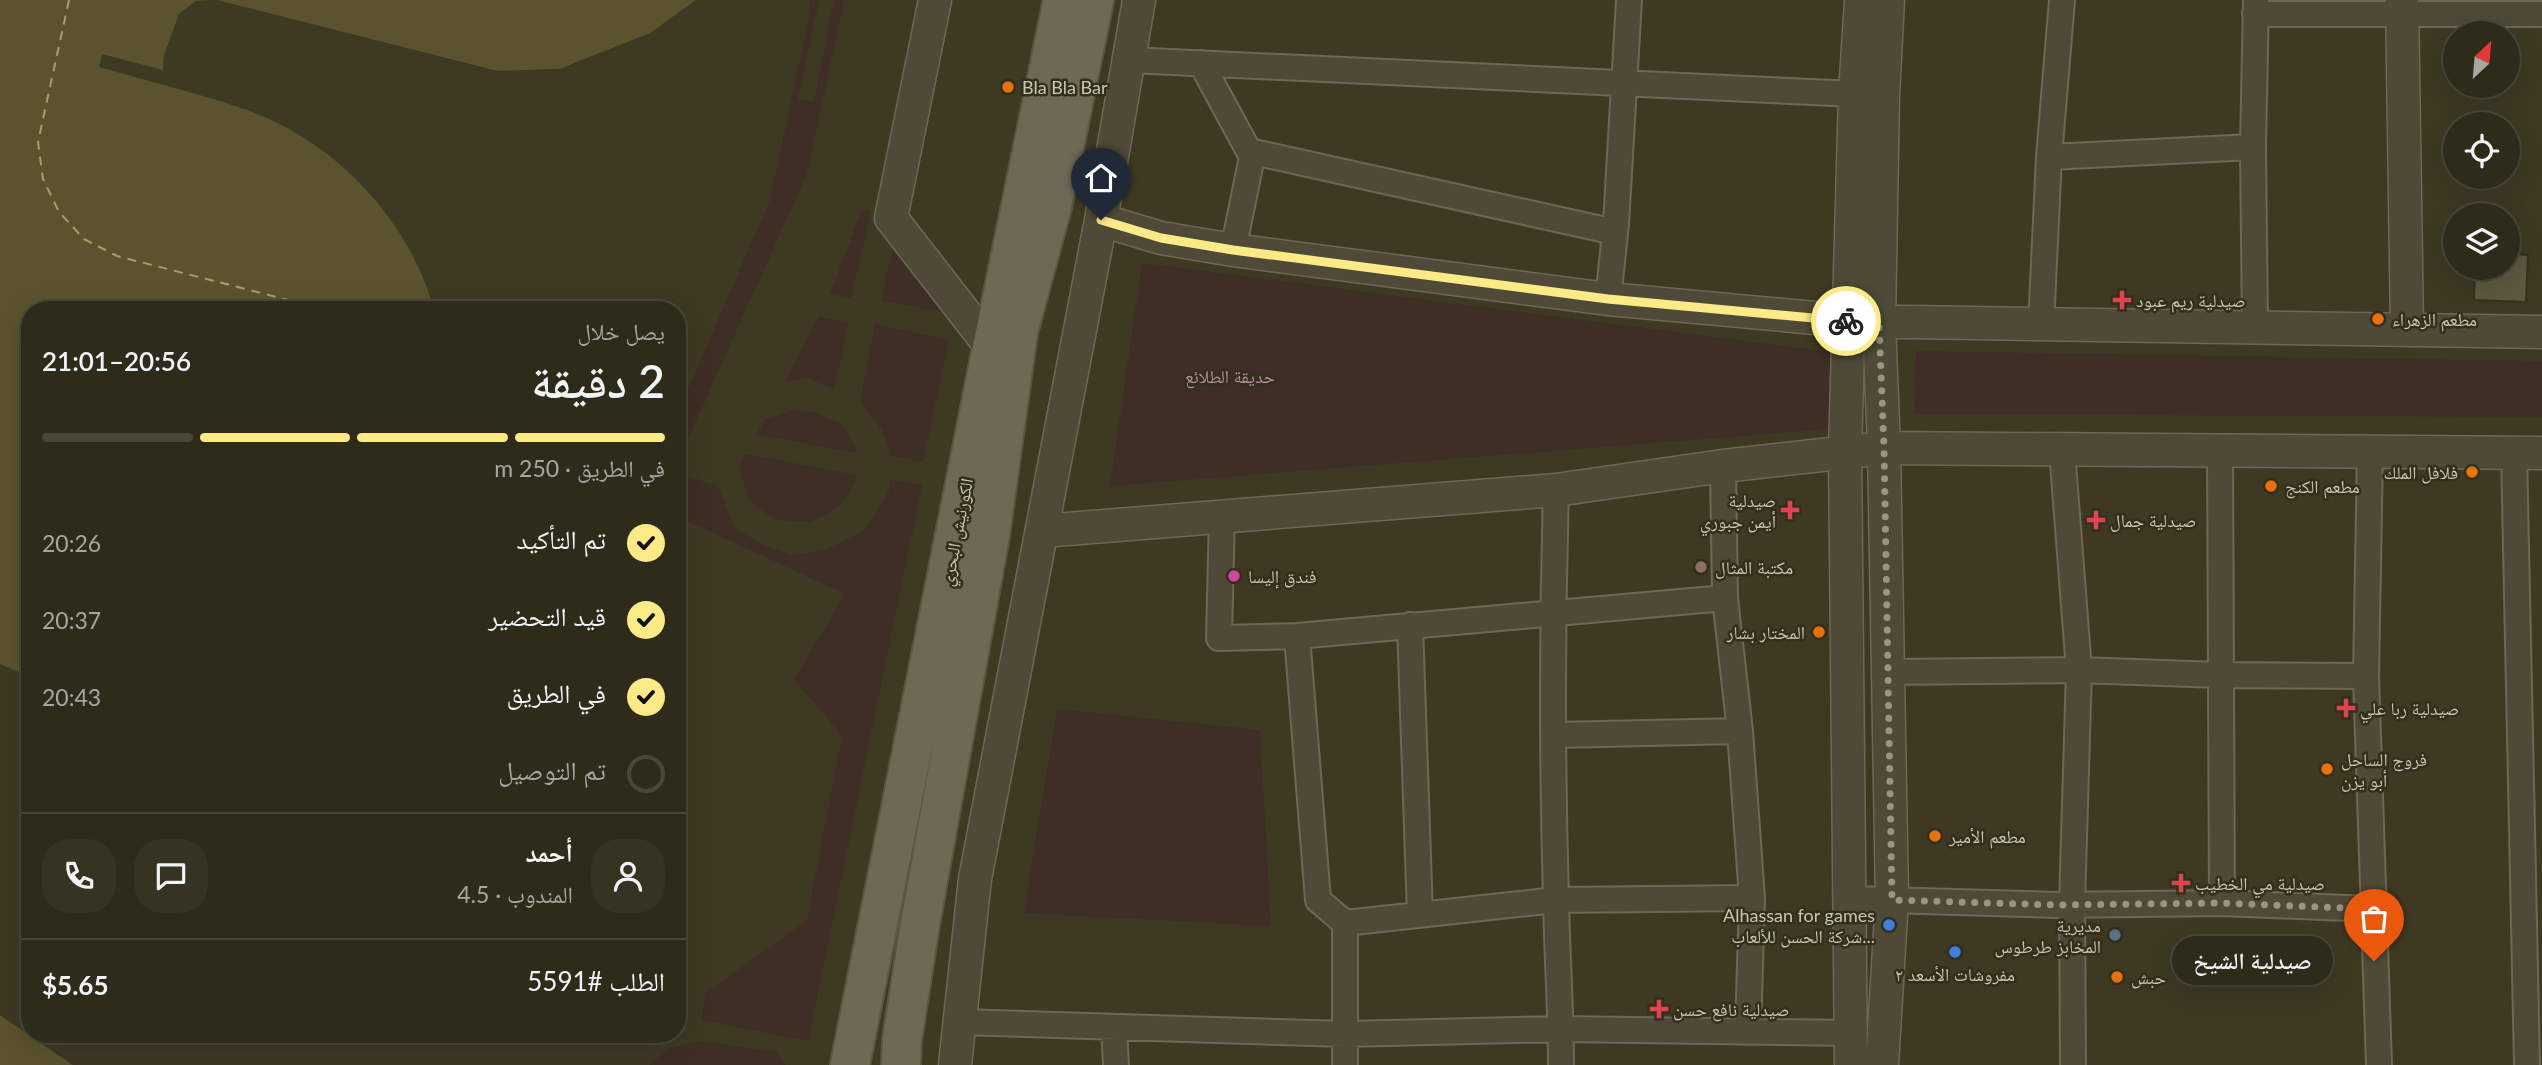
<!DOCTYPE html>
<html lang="ar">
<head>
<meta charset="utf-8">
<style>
  :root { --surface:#2e2b1a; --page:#363323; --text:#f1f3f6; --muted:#a7a7a2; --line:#494739; --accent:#fbea86 }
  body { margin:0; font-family:Lato,"Noto Naskh Arabic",sans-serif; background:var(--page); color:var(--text); direction:rtl; height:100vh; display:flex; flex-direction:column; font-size:26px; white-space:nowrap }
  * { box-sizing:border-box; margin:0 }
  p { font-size:23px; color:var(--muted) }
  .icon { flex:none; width:38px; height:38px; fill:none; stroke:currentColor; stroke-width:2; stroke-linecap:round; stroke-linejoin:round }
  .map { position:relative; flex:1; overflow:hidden; direction:ltr }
  .sheet { position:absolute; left:21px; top:301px; width:665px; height:742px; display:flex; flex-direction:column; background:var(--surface); border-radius:28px; box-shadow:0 7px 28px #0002,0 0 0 2px var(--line); direction:rtl }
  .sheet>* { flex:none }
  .needle { width:46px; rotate:26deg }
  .fabs { position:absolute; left:2443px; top:21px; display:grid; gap:14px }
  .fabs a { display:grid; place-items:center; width:77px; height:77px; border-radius:50%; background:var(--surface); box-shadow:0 7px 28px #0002,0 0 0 2px var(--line); font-size:35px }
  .pin { position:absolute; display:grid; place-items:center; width:60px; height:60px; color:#fff; margin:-72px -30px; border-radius:50% 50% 50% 0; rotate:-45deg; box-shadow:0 0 7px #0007 }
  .pin .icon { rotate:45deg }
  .courier { position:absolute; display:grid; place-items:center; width:70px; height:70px; margin:-35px; border:5px solid #fbea86; border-radius:50%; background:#fff; color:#222; box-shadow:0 2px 9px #0007 }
  .bubble { position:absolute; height:49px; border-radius:24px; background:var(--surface); box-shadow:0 7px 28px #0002,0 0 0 2px var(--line); font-size:23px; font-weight:600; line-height:49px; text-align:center; direction:rtl }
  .summary em { font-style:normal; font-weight:600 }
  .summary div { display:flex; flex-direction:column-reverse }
  .summary { display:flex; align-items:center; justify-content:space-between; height:119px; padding:0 21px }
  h1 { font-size:46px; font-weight:600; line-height:52px }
  .bar { display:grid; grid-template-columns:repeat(4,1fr); gap:10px 7px; align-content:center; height:84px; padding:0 21px }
  .bar i { height:9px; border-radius:5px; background:var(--line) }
  .bar .on { background:var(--accent) }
  .bar p { grid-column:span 4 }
  .line { display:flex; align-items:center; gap:18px; padding:0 21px; border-top:2px solid var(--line) }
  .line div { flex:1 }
  .round { display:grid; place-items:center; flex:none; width:74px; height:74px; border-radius:28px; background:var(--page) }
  ol { padding:0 21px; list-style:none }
  li { display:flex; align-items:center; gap:21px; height:77px }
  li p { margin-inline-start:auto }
  li .icon { padding:7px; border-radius:50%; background:var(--accent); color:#111; stroke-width:4 }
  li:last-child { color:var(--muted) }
  li i { width:38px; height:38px; border:4px solid var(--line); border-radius:50% }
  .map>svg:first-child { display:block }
</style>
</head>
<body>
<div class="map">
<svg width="2542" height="1065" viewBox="0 0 2542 1065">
  <rect width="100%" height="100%" fill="#3e3923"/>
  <path fill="#3f2e25" d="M 810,0 L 819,0 L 798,99 L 814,102 L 834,0 L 844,0 L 807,174 L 677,463 L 677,415 L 770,200 L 808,22 Z
    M 862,210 L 871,212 L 851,298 L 830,294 Z
    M 898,227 L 967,317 L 881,300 Z
    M 1142,263 L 1830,352 L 1829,429 L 1110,486 Z
    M 819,317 L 849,323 L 834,389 L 806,378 L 784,383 Z
    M 875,324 L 949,340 L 923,462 L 889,455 C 889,434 873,417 860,402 Z
    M 1916,351 L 2542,361 L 2542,417 L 1914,414 Z
    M 791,411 L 813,412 L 840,423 L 856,448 L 856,453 L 757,434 L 765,419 Z
    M 746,454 L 856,475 L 857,480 L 839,507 L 811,522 L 776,520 L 749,501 L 739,467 Z
    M 677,475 L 718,485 L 734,527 L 761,544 L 794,556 L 829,548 L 865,530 L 889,491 L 889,479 L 922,485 L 808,1041 L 702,1020 L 705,993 L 807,920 L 842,736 L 794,679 L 845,594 L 677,516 Z
    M 1057,709 L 1260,730 L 1271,926 L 1024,913 Z
    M 700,1041 L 776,1052 L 786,1065 L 649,1065 L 670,1048 Z"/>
  <path fill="#5b532e" d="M 0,0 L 696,0 L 650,33 L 560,69 L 497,71 L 216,0 L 196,1 L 179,14 L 164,70 L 171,86 C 212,99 254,109 291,130 C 358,168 414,235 434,310 L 30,310 L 30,677 L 0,664 Z
    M 0,1015 L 73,1065 L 0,1065 Z"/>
  <path fill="#3e3923" d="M 216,0 L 497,71 L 560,69 L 607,50 L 607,54 L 560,73 L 497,75 L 216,4 L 197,5 L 182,16 L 168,56 L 167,70 L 174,83 L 208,94 L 207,97 L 99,67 L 102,54 L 163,70 L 164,55 L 179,14 L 196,1 Z
    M 0,1011 L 30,1031 L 30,1034 L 34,1034 L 77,1065 L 73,1065 L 0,1015 Z"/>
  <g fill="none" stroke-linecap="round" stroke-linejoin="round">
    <path stroke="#a99d6b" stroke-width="2" stroke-dasharray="9 7" stroke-linecap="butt" d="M 69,0 L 38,142 L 43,179 L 59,212 L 84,239 L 117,256 L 327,310"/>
  </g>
  <path fill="#5d593f" stroke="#35311e" stroke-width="2" d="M 2508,254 L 2528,255 L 2526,302 L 2474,300 L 2475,268 L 2508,268 Z"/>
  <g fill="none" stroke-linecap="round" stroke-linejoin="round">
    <defs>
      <path id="minor" d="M 2255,14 L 2542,14
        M 1129,60 L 1855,94
        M 1201,63 L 1252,157 L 1233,250
        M 1249,151 L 1615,232
        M 2049,157 L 2253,147
        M 1608,299 L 1616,224 L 1629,0
        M 2041,325 L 2049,157 L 2062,0
        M 2255,328 L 2253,147 L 2256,0
        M 2062,450 L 2079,670 L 2072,904 L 2073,1065
        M 2220,451 L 2222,903
        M 2370,452 L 2366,676 L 2379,1065
        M 2514,453 L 2527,1065
        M 1723,466 L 1725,598 L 1740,731 L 1752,898 L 1748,1032
        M 1556,490 C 1552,626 1552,763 1556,900 C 1557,955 1561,1010 1561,1065
        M 1222,516 L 1219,638 L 1297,636 L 1725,598
        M 1410,625 L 1420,915
        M 1297,636 L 1318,900 L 1345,923 L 1556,900 L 1752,898
        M 1888,672 L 2079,670 L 2219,675 L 2366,676
        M 1554,735 L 1740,731
        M 1851,899 L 2057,905 L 2222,903 L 2372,909
        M 1345,923 L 1345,1065
        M 958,1022 L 1345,1034 L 1561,1029 L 1851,1033
        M 1114,1028 L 1116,1065"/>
      <path id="tertiary" d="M 935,0 L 891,218 L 992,348
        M 2402,0 L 2407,330
        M 1101,220 L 1161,238 L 1233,250 L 1608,299 L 1848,321 L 2542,332
        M 1042,531 L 1556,490 L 1723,466 L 1884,448 L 2542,453
        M 955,1065 L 975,879 L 1101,220 L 1139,0
        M 1851,1065 L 1845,451 L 1855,94 L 1861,0
        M 1882,1065 L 1892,899 L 1884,448 L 1879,323 L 1883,95 L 1888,0"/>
      <path id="primary" d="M 850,1065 L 992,348 L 1063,0
        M 901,1065 L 902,1040 L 920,924 L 990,535 L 1018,332 L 1052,206 L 1094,0"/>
    </defs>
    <use href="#minor" stroke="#6c6855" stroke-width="28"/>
    <use href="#tertiary" stroke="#6c6855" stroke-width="35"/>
    <use href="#primary" stroke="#5a5643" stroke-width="42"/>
    <use href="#minor" stroke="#4e4a37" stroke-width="24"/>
    <use href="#tertiary" stroke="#4e4a37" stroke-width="32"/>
    <use href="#primary" stroke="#6e6955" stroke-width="38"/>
  </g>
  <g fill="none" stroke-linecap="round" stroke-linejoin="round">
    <path stroke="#989581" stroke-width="7" stroke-dasharray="0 12.6" d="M 1846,321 L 1879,323 L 1884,448 L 1892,900 L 2057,905 L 2221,903 L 2372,909 L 2374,961"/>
    <path stroke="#fbea86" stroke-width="9" d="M 1101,220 L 1161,238 L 1233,250 L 1608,299 L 1846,321"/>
  </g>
  <g fill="#e8710a" stroke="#332f1c" stroke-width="2.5">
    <circle cx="1008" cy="87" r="7"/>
    <circle cx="2378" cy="319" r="7"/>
    <circle cx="2472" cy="472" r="7"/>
    <circle cx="2271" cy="486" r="7"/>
    <circle cx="1819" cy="632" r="7"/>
    <circle cx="2327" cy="769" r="7"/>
    <circle cx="1935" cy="836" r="7"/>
    <circle cx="2117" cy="977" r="7"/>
  </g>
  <g fill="#e0444e" stroke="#332f1c" stroke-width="2.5">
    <path d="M2118.5 289.5h7v7h7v7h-7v7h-7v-7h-7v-7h7z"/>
    <path d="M1786.5 499.5h7v7h7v7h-7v7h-7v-7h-7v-7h7z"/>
    <path d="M2092.5 509.5h7v7h7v7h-7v7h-7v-7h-7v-7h7z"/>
    <path d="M2342.5 697.5h7v7h7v7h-7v7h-7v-7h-7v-7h7z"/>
    <path d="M2177.5 872.5h7v7h7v7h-7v7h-7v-7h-7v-7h7z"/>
    <path d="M1655.5 998.5h7v7h7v7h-7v7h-7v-7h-7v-7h7z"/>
  </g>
  <circle fill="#8d6e63" stroke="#332f1c" stroke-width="2.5" cx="1701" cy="567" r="7"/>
  <circle fill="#d1479c" stroke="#332f1c" stroke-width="2.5" cx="1234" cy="576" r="7"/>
  <g fill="#3f7fe0" stroke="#332f1c" stroke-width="2.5">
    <circle cx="1889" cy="925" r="7"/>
    <circle cx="1955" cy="952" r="7"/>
  </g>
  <circle fill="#5c6f8a" stroke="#332f1c" stroke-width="2.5" cx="2115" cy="935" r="7"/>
  <g text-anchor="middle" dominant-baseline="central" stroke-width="5" stroke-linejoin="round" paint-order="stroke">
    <g font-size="18" fill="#c9c6b3" stroke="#332f1c" text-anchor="start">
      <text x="1022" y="87">Bla Bla Bar</text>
      <text x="2136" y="300">صيدلية ريم عبود</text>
      <text x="2392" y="319">مطعم الزهراء</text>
      <text x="2458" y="472" text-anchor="end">فلافل الملك</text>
      <text x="2285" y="486">مطعم الكنج</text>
      <text x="1776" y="500" text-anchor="end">صيدلية<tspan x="1776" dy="21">أيمن جبوري</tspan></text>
      <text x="2110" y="520">صيدلية جمال</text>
      <text x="1715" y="567">مكتبة المثال</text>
      <text x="1248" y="576">فندق إليسا</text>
      <text x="1805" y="632" text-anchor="end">المختار بشار</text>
      <text x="2360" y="708">صيدلية ربا علي</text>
      <text x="2341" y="759">فروج الساحل<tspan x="2341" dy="21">أبو يزن</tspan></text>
      <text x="1949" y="836">مطعم الأمير</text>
      <text x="2195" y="883">صيدلية مي الخطيب</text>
      <text x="1875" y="915" text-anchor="end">Alhassan for games<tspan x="1875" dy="21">شركة الحسن للألعاب...</tspan></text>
      <text x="2101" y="925" text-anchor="end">مديرية<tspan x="2101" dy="21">المخابز طرطوس</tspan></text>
      <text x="1955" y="974" text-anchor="middle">مفروشات الأسعد ٢</text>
      <text x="2131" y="977">حبش</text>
      <text x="1673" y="1009">صيدلية نافع حسن</text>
    </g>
    <g font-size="18" fill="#b48ea2" stroke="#332f1c">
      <text x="1230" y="376">حديقة الطلائع</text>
    </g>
    <g font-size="18" fill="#c9c6b3" stroke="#332f1c">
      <text transform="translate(956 532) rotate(-79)">الكورنيش البحري</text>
    </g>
  </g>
</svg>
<div class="fabs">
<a><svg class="needle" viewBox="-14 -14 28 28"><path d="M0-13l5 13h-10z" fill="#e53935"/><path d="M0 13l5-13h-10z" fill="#a7a7a2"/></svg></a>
<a><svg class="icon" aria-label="locate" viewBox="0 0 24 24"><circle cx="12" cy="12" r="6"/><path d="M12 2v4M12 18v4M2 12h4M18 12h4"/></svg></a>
<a><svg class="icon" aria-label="layers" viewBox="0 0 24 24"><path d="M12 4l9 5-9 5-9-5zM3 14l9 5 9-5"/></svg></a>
</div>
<div class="pin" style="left:2374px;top:961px;background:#ea580c"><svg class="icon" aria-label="bag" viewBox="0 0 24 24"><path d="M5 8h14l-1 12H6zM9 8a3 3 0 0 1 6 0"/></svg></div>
<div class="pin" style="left:1101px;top:220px;background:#1f2937"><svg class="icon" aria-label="home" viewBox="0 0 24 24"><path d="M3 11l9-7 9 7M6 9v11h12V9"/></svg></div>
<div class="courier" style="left:1846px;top:321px"><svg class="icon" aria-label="bike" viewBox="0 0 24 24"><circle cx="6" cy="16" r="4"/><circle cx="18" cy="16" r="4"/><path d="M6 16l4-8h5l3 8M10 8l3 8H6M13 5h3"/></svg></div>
<div class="bubble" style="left:2172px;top:936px;width:161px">صيدلية الشيخ</div>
<section class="sheet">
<div class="summary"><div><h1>2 دقيقة</h1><p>يصل خلال</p></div><em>20:56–21:01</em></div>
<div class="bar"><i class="on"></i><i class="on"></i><i class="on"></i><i></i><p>في الطريق · 250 m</p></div>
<ol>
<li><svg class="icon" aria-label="check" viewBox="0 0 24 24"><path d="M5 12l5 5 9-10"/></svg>تم التأكيد<p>20:26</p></li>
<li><svg class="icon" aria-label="check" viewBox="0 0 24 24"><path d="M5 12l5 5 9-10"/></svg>قيد التحضير<p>20:37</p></li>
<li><svg class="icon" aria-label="check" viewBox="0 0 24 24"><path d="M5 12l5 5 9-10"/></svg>في الطريق<p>20:43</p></li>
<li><i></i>تم التوصيل</li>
</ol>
<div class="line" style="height:126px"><a class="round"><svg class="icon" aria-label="person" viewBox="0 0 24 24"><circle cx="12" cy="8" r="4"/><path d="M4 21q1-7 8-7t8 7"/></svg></a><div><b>أحمد</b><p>المندوب · 4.5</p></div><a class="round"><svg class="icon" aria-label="chat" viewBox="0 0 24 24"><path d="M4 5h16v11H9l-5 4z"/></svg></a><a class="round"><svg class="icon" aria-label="phone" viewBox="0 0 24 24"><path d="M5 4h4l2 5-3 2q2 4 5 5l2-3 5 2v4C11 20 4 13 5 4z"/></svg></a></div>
<div class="line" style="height:91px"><div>الطلب #5591</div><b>$5.65</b></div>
</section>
</div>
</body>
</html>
